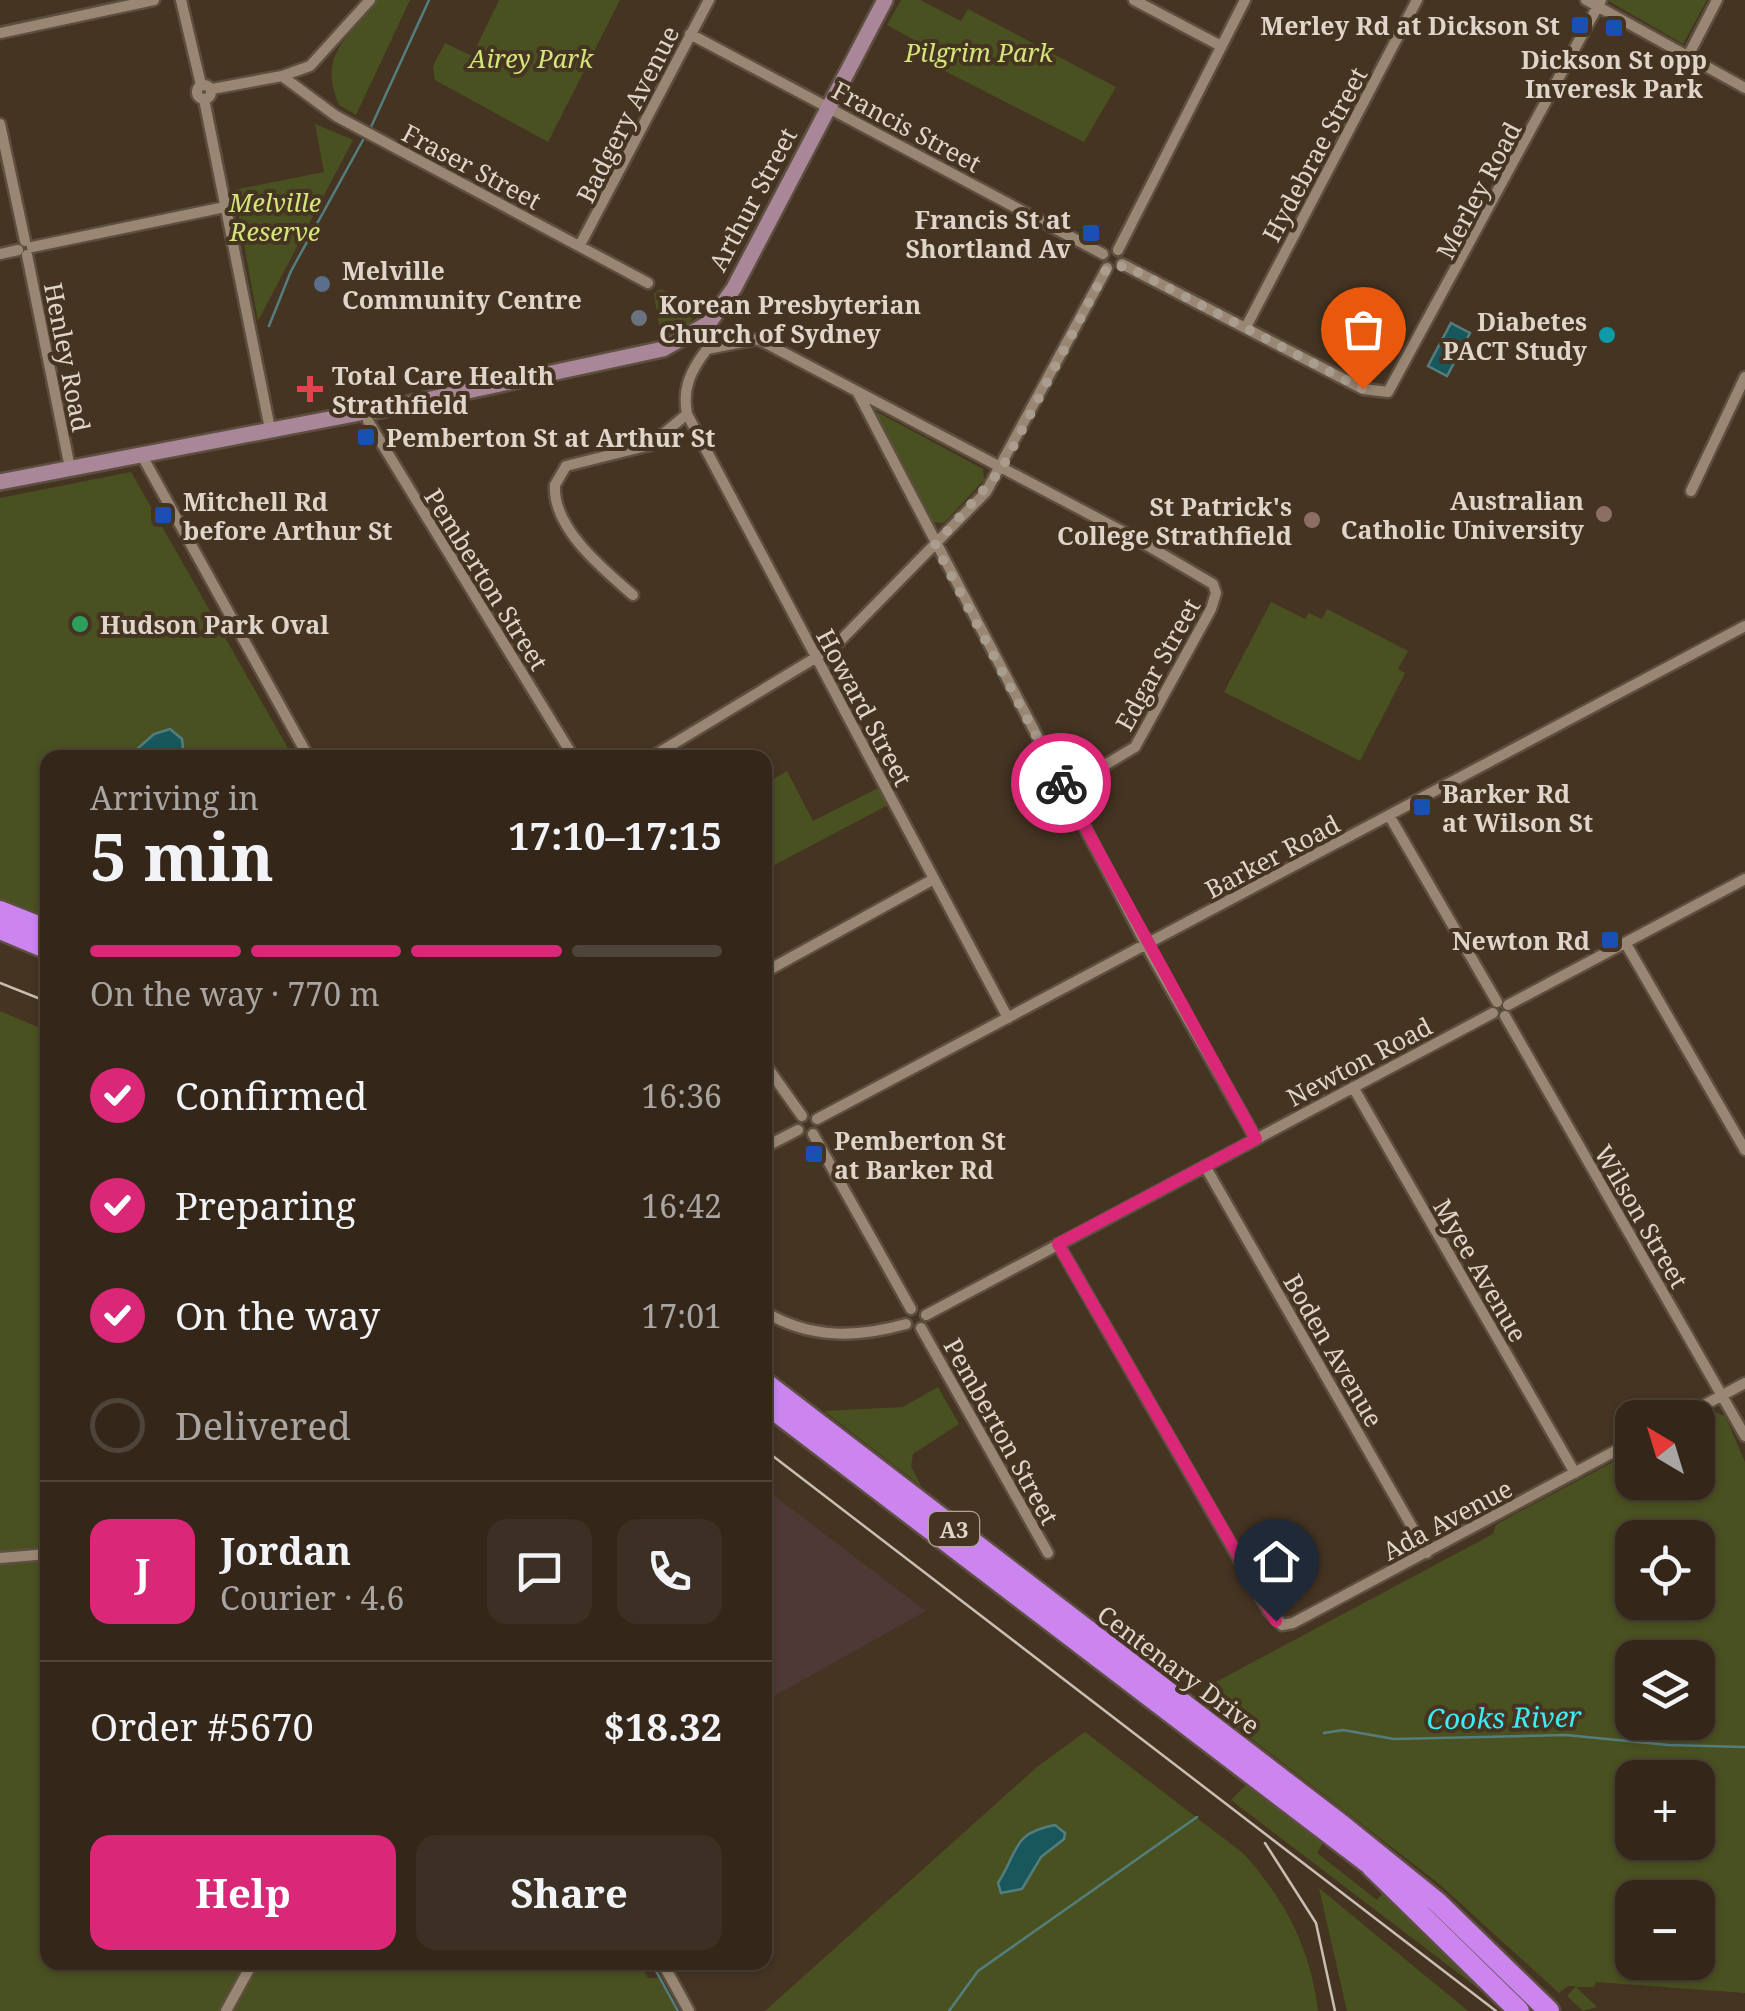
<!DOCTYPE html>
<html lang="en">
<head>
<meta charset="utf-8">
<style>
  :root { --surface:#34271a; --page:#3c2f23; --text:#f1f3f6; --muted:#a9a5a2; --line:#4e4439; --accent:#db2777 }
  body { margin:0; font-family:"Noto Serif",serif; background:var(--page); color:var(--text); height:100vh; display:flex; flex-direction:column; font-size:38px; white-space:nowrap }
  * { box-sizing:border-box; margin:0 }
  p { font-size:32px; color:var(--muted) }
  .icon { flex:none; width:55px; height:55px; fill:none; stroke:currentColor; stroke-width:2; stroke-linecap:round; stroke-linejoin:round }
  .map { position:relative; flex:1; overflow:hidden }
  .drawer { position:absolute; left:40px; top:750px; width:732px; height:1220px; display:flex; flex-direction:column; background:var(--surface); border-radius:20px; box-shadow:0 2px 8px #0004,0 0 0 2px var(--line) }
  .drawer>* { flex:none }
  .needle { width:65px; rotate:322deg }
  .tools { position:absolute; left:1615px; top:1400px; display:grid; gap:20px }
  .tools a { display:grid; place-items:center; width:100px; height:100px; border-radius:20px; background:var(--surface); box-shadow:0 2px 8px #0004,0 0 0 2px var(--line); font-size:50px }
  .pin { position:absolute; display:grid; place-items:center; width:85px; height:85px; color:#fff; margin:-102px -42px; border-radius:50% 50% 50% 0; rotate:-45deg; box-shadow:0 0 10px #0007 }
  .pin .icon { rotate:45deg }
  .courier { position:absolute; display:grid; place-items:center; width:100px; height:100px; margin:-50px; border:8px solid #db2777; border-radius:50%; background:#fff; color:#222; box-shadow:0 2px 12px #0007 }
  .headline em { font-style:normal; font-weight:700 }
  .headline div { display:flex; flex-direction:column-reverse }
  .headline { display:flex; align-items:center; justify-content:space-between; height:170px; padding:0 50px }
  h1 { font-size:65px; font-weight:700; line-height:75px }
  .bar { display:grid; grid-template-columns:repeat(4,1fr); gap:15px 10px; align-content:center; height:120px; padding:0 50px }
  .bar i { height:12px; border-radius:8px; background:var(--line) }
  .bar .on { background:var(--accent) }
  .bar p { grid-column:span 4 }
  .line { display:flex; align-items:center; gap:25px; padding:0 50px; border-top:2px solid var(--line) }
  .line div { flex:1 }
  .round { display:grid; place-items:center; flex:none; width:105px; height:105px; border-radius:20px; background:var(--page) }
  ol { padding:0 50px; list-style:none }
  li { display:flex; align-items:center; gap:30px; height:110px }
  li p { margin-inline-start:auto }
  li .icon { padding:10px; border-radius:50%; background:var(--accent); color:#fff; stroke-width:4 }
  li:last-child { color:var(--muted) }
  li i { width:55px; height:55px; border:5px solid var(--line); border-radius:50% }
  .button { display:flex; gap:20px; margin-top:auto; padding:20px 50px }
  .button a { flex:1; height:115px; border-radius:20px; background:var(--accent); color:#fff; font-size:40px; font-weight:700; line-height:115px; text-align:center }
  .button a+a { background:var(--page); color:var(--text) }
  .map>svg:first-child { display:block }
</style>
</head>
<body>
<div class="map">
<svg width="1745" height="2011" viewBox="0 0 1745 2011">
  <rect width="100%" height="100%" fill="#453422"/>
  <path fill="#4e3936" d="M 765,1489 L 926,1611 L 765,1701 Z"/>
  <path fill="#4a5120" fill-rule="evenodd" d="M 376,0 L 410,0 L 356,115 L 339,105 C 316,50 352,39 376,0 Z
    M 499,0 L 620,0 L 548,142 L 435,80 L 433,66 L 445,43 L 472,56 Z
    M 901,0 L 920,0 L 961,21 L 968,9 L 1116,87 L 1084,142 L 937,67 L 942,55 L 887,25 Z
    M 1607,0 L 1707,0 L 1683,44 Z
    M 315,124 L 353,140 L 258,321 L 234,190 L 324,172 Z
    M 660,289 L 704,305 L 688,324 L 661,338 L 654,294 Z
    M 877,412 L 983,469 L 984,480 L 944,523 L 931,522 L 873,415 Z
    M 131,472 L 293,757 L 48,758 L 47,919 L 0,900 L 0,498 Z
    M 1271,602 L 1305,619 L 1309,613 L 1322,619 L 1327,609 L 1408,651 L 1398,669 L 1405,673 L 1360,761 L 1224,692 Z
    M 787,771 L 813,821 L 878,788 L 888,805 L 765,870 L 765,784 Z
    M 0,1011 L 47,1031 L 48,1962 L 639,1963 L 648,1978 L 658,1978 L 677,2011 L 0,2011 Z
    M 938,1387 L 959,1424 L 913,1454 L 911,1466 L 921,1486 L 824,1411 L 903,1407 Z
    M 1715,1412 L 1725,1416 L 1745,1462 L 1745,1993 L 1596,1982 L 1594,1987 L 1576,1987 L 1597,2007 L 1583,2011 L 1567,1996 L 1576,1986 L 1568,1986 L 1559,1993 L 1438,1883 L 1200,1699 L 1210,1685 L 1493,1534 L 1496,1525 L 1513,1515 L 1632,1452 L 1632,1482 L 1698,1482 L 1698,1418 ZM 1632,1538 L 1698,1538 L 1698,1602 L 1632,1602 ZM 1632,1658 L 1698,1658 L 1698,1722 L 1632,1722 ZM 1632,1778 L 1698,1778 L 1698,1842 L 1632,1842 ZM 1632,1898 L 1698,1898 L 1698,1962 L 1632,1962 Z
    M 1085,1732 L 1244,1854 C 1285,1900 1311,1949 1318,2011 L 765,2011 L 1037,1767 Z
    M 1247,1784 L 1323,1843 L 1317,1853 L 1377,1900 L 1386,1889 L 1508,2011 L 1231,1800 Z
    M 1319,1888 L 1468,2011 L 1347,2011 Z"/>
  <path fill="#18585d" stroke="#547e7e" stroke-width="2.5" d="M 1451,323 L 1470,333 L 1447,376 L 1428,366 Z
    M 170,729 L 182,739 L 184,757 L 128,757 L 154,734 Z
    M 1055,1825 L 1065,1833 L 1064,1839 L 1041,1857 L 1022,1889 L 1001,1893 L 998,1883 C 1019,1850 1012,1833 1055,1825 Z"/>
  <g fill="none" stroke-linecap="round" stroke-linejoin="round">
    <path stroke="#547e7e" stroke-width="2.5" d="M 371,127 L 429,0
      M 269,326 L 291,271 L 363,140
      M 1324,1733 L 1343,1730 L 1394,1739 L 1566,1735 L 1668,1745 L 1745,1747
      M 651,1962 L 678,2011
      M 949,2011 L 978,1971 L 1197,1817"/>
    <defs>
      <path id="street" d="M 181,0 L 201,85
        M 1134,0 L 1221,46
        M 1586,0 L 1745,88
        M 0,33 L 154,0
        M 690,34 L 1103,254
        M 1688,56 L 1717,0
        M 282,76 L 336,116 L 648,283
        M197 92a7 7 0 1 1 14 0a7 7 0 1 1-14 0Z
        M 212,89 L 282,76 L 310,66 L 370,0
        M 204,99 L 270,429
        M 0,124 L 25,241
        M 580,245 L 709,0
        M 32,247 L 225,207
        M 1118,250 L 1245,0
        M 0,254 L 18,250
        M 27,255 L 70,468
        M 1122,264 L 1363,389 L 1388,392 L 1601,0
        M 1246,327 L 1417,0
        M 858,393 L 1152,956 L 1256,1139
        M 368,421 L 574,758
        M 141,454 L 309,758
        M 1691,491 L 1745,377
        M 633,595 C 604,570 552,528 555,485 L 566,466 L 650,445 L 687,414
        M 650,758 L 835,646 L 986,492 L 1107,268
        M 1390,817 L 1497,1002
        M 1626,944 L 1745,1150
        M 765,972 L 932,880
        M 1508,1005 L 1745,879
        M 1505,1016 L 1745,1436
        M 1008,1018 L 687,414 C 682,388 691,370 707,349 L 758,339 L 1133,537 L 1213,584 L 1216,593 L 1211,609 L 1135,747 L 1065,789
        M 765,1064 L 802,1116
        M 1353,1087 L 1575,1473
        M 817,1119 L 1745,626
        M 813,1134 L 911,1309
        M 765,1147 L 798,1130
        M 1205,1166 L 1427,1553
        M 1058,1244 L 1269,1611 L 1282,1625 L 1293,1623 L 1632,1442
        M 765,1312 C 810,1339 857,1338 906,1324
        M 926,1315 L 1493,1013
        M 921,1328 L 1048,1553
        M 1680,1418 L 1745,1383
        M 0,1558 L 48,1554
        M 662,1962 L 689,2011
        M 226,2011 L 253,1962"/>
      <path id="secondary" d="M 0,482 L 360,413 L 367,406 L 375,411 L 663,349 L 709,323 L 734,288 L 885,0"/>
      <path id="highway" d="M 0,911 L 48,930
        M 0,929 L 48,949
        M 765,1383 L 1343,1826 L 1437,1902 L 1549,2011
        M 765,1403 L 1376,1869
        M 1371,1866 L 1519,2011"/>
    </defs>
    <use href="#street" stroke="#5d4f40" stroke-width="15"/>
    <use href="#secondary" stroke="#5d4f40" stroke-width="20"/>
    <use href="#highway" stroke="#5d4f40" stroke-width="25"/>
    <use href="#street" stroke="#9a8773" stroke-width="10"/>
    <use href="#secondary" stroke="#a98698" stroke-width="15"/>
    <use href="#highway" stroke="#cc85ef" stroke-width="20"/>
    <path stroke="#c9beb2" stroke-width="2.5" d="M 0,983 L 48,1002
      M 765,1450 L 1496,2011
      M 1265,1843 L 1316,1923 L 1335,2011"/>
  </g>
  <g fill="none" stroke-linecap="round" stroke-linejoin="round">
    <path stroke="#a99d8f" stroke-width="10" stroke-dasharray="0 18" d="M 1061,783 L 935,545 L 1001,470 L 1107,268 L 1126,266 L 1363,389"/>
    <path stroke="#db2777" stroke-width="12" d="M 1061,783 L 1256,1139 L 1058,1244 L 1276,1621"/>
  </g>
  <g fill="#1a4fb4" stroke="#453422" stroke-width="4">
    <rect x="1570" y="15" width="20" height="20" rx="5"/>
    <rect x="1604" y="18" width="20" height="20" rx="5"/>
    <rect x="1081" y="223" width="20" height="20" rx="5"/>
    <rect x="356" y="427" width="20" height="20" rx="5"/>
    <rect x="153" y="505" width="20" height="20" rx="5"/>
    <rect x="1412" y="797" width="20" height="20" rx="5"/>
    <rect x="1600" y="930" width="20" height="20" rx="5"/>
    <rect x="804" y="1144" width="20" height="20" rx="5"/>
  </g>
  <circle fill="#5c6f8a" stroke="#453422" stroke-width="4" cx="322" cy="284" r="10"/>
  <circle fill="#6b7280" stroke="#453422" stroke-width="4" cx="639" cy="318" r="10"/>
  <circle fill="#0f9aa8" stroke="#453422" stroke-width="4" cx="1607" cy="335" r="10"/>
  <path fill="#e0444e" stroke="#453422" stroke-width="4" d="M305 374h10v10h10v10h-10v10h-10v-10h-10v-10h10z"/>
  <g fill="#8d6e63" stroke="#453422" stroke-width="4">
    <circle cx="1604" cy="514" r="10"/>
    <circle cx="1312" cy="520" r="10"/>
  </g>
  <circle fill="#2e9e5b" stroke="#453422" stroke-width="4" cx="80" cy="624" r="10"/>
  <g text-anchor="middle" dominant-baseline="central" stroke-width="8" stroke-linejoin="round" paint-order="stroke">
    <rect fill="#453422" stroke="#b1a598" stroke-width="2.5" x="929" y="1512" width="50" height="34" rx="8"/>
    <g font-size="22" font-weight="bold" fill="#dfd5ca">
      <text x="954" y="1529">A3</text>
    </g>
    <g font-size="25" font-weight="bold" fill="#dfd5ca" stroke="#453422" text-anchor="start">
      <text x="1560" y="25" text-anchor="end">Merley Rd at Dickson St</text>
      <text x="1614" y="59" text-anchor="middle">Dickson St opp<tspan x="1614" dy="29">Inveresk Park</tspan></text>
      <text x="1071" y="219" text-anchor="end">Francis St at<tspan x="1071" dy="29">Shortland Av</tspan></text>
      <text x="342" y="270">Melville<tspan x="342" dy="29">Community Centre</tspan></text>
      <text x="659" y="304">Korean Presbyterian<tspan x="659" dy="29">Church of Sydney</tspan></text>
      <text x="1587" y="321" text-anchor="end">Diabetes<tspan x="1587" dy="29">PACT Study</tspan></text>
      <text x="332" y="375">Total Care Health<tspan x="332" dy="29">Strathfield</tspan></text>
      <text x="386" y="437">Pemberton St at Arthur St</text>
      <text x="1584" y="500" text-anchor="end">Australian<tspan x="1584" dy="29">Catholic University</tspan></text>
      <text x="183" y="501">Mitchell Rd<tspan x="183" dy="29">before Arthur St</tspan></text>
      <text x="1292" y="506" text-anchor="end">St Patrick's<tspan x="1292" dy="29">College Strathfield</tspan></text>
      <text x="100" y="624">Hudson Park Oval</text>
      <text x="1442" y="793">Barker Rd<tspan x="1442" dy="29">at Wilson St</tspan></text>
      <text x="1590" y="940" text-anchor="end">Newton Rd</text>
      <text x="834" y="1140">Pemberton St<tspan x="834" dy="29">at Barker Rd</tspan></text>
    </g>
    <g font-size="25" font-style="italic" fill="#d4e579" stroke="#453422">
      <text x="979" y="52">Pilgrim Park</text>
      <text x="531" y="58">Airey Park</text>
      <text x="275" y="202">Melville<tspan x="275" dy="29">Reserve</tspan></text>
    </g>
    <g font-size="25" fill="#dfd5ca" stroke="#453422">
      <text transform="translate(627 114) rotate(-63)">Badgery Avenue</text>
      <text transform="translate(907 126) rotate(28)">Francis Street</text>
      <text transform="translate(1314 154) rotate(-62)">Hydebrae Street</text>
      <text transform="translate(472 166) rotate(28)">Fraser Street</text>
      <text transform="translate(1478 190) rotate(-62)">Merley Road</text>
      <text transform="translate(752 199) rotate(-62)">Arthur Street</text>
      <text transform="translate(68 357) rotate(79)">Henley Road</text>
      <text transform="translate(487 579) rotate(58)">Pemberton Street</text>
      <text transform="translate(1157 664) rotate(-61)">Edgar Street</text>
      <text transform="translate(865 707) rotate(62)">Howard Street</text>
      <text transform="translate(1272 856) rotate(-28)">Barker Road</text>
      <text transform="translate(1359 1061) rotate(-28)">Newton Road</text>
      <text transform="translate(1642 1216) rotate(60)">Wilson Street</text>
      <text transform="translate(1481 1270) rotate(60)">Myee Avenue</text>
      <text transform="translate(1334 1350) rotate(60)">Boden Avenue</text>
      <text transform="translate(1002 1431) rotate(61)">Pemberton Street</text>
      <text transform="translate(1447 1519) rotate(-28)">Ada Avenue</text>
      <text transform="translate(1179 1669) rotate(37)">Centenary Drive</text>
    </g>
    <g font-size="28" font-style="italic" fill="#40ebf8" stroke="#453422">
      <text transform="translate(1504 1717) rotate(-1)">Cooks River</text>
    </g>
  </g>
</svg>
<div class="tools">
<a><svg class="needle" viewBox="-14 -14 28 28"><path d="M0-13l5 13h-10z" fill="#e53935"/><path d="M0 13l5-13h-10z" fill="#a9a5a2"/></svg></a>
<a><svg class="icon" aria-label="locate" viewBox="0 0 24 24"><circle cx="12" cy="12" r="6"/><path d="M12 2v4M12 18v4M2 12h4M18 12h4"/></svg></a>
<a><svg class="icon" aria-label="layers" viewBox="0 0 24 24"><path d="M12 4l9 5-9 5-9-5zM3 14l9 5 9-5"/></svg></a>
<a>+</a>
<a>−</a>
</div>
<div class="pin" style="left:1363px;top:389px;background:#ea580c"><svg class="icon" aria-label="bag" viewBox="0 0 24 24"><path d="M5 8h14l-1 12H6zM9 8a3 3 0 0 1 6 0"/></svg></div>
<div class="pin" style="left:1276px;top:1621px;background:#1f2937"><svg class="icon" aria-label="home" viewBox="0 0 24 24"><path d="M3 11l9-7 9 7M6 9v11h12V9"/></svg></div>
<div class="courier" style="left:1061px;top:783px"><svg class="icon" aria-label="bike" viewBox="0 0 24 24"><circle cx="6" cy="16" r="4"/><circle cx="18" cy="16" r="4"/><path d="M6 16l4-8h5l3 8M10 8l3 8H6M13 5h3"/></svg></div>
<section class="drawer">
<div class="headline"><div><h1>5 min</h1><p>Arriving in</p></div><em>17:10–17:15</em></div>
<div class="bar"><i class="on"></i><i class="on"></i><i class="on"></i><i></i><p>On the way · 770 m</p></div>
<ol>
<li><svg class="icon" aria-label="check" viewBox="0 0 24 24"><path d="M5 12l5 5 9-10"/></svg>Confirmed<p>16:36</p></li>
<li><svg class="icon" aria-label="check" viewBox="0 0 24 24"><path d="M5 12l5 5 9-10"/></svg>Preparing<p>16:42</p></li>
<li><svg class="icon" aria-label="check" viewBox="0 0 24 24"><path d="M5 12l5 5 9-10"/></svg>On the way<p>17:01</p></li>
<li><i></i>Delivered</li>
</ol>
<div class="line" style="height:180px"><b class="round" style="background:var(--accent);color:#fff">J</b><div><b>Jordan</b><p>Courier · 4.6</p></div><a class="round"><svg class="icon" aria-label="chat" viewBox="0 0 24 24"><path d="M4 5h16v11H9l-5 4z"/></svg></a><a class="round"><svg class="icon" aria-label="phone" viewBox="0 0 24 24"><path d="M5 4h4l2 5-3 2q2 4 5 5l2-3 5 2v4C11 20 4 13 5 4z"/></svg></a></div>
<div class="line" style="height:130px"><div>Order #5670</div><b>$18.32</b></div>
<div class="button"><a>Help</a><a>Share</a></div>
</section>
</div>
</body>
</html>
